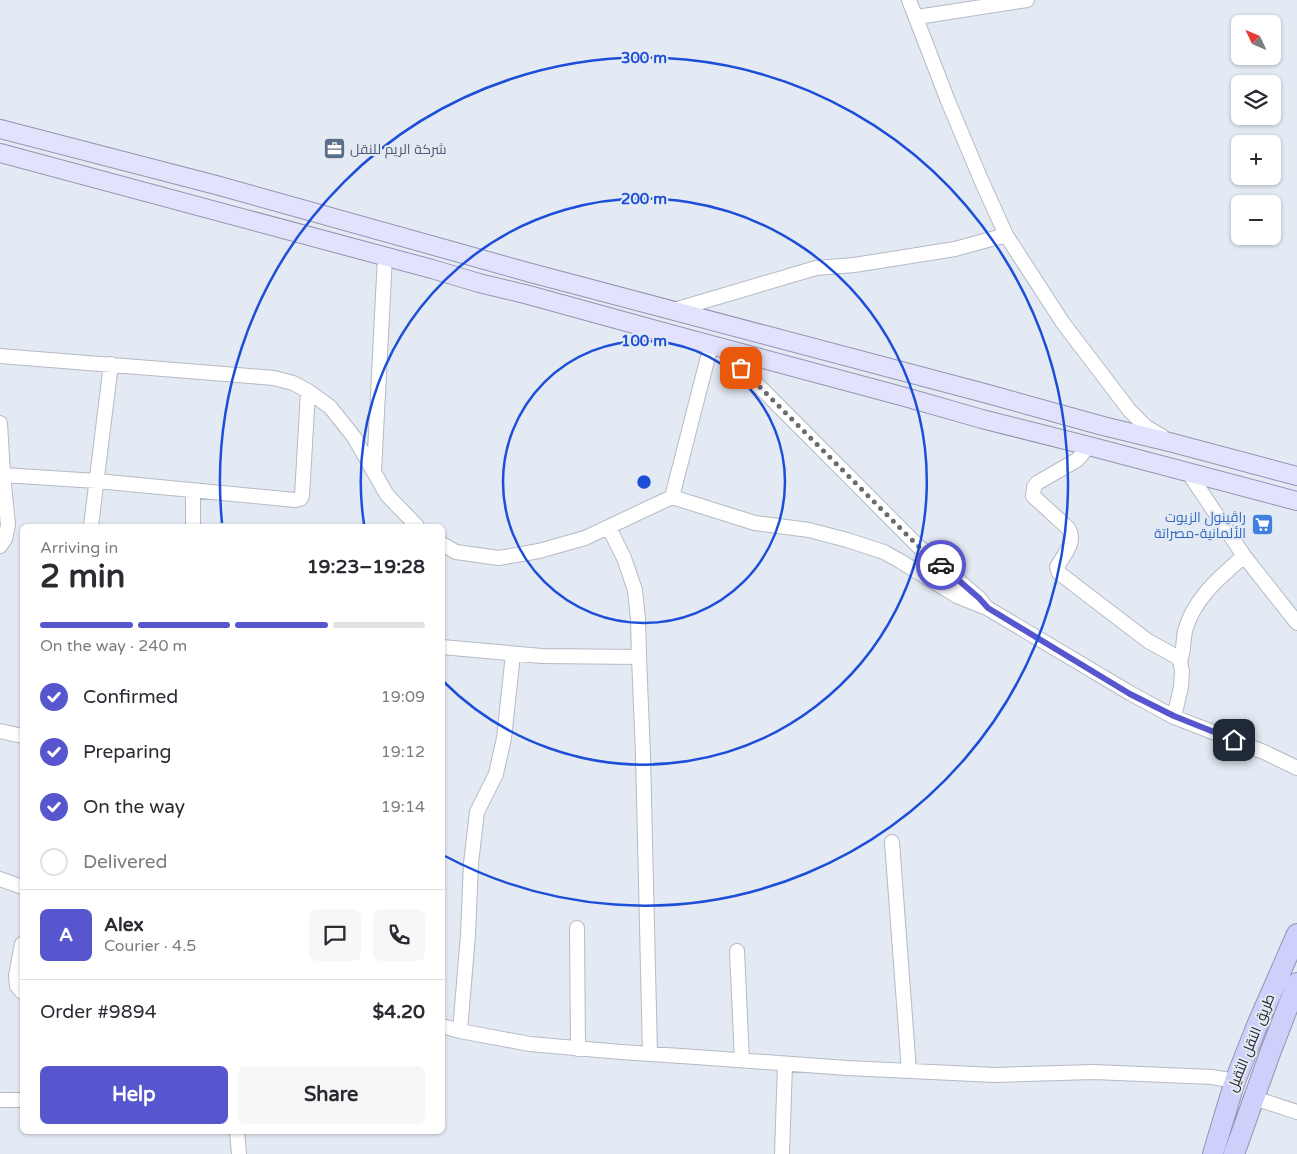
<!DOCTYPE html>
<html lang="en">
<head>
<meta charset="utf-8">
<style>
  :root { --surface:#fff; --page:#f7f7f7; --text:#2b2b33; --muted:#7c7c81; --line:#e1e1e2; --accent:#5856ce }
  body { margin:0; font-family:"Varela Round",Cairo,sans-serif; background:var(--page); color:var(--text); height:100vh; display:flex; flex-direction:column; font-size:19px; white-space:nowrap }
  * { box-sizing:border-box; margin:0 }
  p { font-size:16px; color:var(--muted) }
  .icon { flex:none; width:28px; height:28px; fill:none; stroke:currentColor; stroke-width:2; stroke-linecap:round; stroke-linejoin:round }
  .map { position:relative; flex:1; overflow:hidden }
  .sheet { position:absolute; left:20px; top:524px; width:425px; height:610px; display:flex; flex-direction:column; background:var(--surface); border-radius:8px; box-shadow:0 1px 4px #0004 }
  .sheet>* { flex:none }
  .needle { width:32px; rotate:314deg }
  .fabs { position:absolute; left:1231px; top:15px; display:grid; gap:10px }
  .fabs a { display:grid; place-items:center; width:50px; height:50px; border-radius:8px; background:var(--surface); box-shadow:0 1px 4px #0004; font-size:25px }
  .pin { position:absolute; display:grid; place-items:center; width:42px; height:42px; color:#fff; margin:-21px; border-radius:10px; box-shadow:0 2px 8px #0006 }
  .courier { position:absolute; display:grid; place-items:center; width:50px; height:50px; margin:-25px; border:4px solid #5856ce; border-radius:50%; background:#fff; color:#222; box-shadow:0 1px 6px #0007 }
  .overview em { font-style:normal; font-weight:800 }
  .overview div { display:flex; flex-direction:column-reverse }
  .overview { display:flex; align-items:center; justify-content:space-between; height:85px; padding:0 20px }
  h1 { font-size:32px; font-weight:800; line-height:38px }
  .bar { display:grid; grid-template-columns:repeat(4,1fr); gap:8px 5px; align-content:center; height:60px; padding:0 20px }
  .bar i { height:6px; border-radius:4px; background:var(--line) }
  .bar .active { background:var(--accent) }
  .bar p { grid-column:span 4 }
  .line { display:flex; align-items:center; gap:12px; padding:0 20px; border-top:1px solid var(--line) }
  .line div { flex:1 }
  .round { display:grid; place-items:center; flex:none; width:52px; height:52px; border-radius:8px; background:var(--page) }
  ol { padding:0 20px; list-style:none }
  li { display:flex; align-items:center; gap:15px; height:55px }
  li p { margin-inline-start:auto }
  li .icon { padding:5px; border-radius:50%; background:var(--accent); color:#fff; stroke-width:4 }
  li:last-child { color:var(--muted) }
  li i { width:28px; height:28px; border:2px solid var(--line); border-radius:50% }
  .cta { display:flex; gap:10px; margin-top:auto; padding:10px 20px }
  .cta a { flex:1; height:58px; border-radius:8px; background:var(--accent); color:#fff; font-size:20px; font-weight:800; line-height:58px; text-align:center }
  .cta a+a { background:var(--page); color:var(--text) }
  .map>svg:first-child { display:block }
</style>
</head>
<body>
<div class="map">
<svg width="1297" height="1154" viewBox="0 0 1297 1154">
  <rect width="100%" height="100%" fill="#e4eaf4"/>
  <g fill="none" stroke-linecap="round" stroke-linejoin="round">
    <defs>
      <path id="minor" d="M 909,0 L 948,101 L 982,182 L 1006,235 L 1063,323 L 1130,411 L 1146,427 L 1163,437
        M 917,17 L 1027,0
        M 674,310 L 816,268 L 854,265 L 955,249 L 1006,235
        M 723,349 L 741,368 L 918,546 L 979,598 L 985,606
        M 0,356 L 274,378 L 293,383 L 308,391 L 330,407 L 354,437 L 387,495 L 417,526
        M 0,423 L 3,475 L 97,481 L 295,500 L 300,499 L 302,496 L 308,391
        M 1089,446 L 1077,460 L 1037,483 L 1034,487 L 1033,496 L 1068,528 C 1077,542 1064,554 1057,567 L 1059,573 L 1148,641 L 1177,657 L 1180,661 L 1182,671 L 1181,687 L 1174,717
        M 374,472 L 385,256
        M 1188,472 L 1244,556 L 1297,623
        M 672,497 L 755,523 L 809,530 L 847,540 L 884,552 L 900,561 L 957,596 L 987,608 L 1130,693 L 1174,717 L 1264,752 L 1297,768
        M 91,526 L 111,364
        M 193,526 L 193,490
        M 609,528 L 624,558 L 635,590 L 638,619 L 639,657 L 643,755 L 650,1054
        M 442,544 L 456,552 L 499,558 L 539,551 L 585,538 L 672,497 L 711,345
        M 0,546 L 5,539 L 8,525 L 3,475
        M 442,647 L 542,656 L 639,657
        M 1180,661 C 1184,651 1183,641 1185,631 C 1194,598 1220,577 1244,556
        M 0,731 L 22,736
        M 892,842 L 909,1071
        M 0,879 L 22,887
        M 577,928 L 578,1049
        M 22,944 L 16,976 L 17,986 L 22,992
        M 737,951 L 742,1060
        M 442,1026 L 460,1031 L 530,1044 L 621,1052 L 696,1057 L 847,1068 L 995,1075 L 1094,1072 L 1212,1077 L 1235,1081
        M 460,1031 L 468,935 L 471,863 L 477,812 L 496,774 L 504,738 L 513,654
        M 1254,1098 L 1297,1112
        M 0,1100 L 22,1100
        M 237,1131 L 239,1154
        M 782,1154 L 785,1064"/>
      <path id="major" d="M 0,129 L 216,185 L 531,273 L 988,394 L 1103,426 L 1173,443 L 1297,476
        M 0,153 L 432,269 L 479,283 L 525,294 L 674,335 L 905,397 L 982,419 L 1089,446 L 1297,501"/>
      <path id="highway" d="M 1213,1154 L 1235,1081 L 1258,1023 L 1297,934
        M 1234,1154 L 1269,1056 L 1297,983"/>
    </defs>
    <use href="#minor" stroke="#b5bac4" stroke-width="16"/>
    <use href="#major" stroke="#9394b2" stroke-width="20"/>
    <use href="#highway" stroke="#9394b2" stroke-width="22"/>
    <use href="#minor" stroke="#fff" stroke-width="14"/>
    <use href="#major" stroke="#e2e2fc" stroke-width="18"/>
    <use href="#highway" stroke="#cecffa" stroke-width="20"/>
  </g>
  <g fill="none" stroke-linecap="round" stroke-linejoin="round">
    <path stroke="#686b71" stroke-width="5" stroke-dasharray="0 9" d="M 741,368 L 918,546 L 941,565"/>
    <path stroke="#5856ce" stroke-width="6" d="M 941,565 L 979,598 L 988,608 L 1130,694 L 1174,716 L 1234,740"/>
  </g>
  <g fill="none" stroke="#1d4ed8" stroke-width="2.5">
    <circle cx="644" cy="482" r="141"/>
    <path d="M364 524A283 283 0 1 1 444 682"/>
    <path d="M222 523A424 424 0 1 1 445 856"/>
  </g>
  <defs>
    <symbol id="office-square" viewBox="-11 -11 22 22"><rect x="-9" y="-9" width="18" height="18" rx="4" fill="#5c6f8a" stroke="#e4eaf4"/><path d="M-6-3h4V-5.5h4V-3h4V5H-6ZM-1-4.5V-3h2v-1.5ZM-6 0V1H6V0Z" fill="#fff"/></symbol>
    <symbol id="supermarket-square" viewBox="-11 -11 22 22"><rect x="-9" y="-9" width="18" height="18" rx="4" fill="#3f7fe0" stroke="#e4eaf4"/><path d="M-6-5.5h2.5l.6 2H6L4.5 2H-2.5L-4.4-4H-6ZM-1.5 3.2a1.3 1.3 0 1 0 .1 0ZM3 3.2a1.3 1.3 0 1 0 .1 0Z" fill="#fff"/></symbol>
  </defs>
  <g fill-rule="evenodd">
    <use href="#office-square" x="322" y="136" width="25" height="25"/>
    <use href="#supermarket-square" x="1250" y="512" width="25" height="25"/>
  </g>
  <g text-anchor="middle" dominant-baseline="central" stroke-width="4" stroke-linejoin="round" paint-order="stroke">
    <g font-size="14" fill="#4e5e75" stroke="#e4eaf4" text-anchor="start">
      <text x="350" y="149">شركة الريم للنقل</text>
    </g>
    <g font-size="14" fill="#366cbe" stroke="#e4eaf4" text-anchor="end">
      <text x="1246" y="517">راڤينول الزيوت<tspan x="1246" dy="16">الألمانية-مصراتة</tspan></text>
    </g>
    <g font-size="14" fill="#25272b" stroke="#e4eaf4">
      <text transform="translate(1251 1043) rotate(-68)">طريق النقل الثقيل</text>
    </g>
  </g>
  <circle cx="644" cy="482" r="8" fill="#1d4ed8" stroke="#e4eaf4" stroke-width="2.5"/>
  <g font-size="15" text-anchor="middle" font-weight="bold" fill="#1d4ed8" stroke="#e4eaf4" stroke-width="4" stroke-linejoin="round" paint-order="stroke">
    <text x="644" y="63">300 m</text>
    <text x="644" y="204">200 m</text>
    <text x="644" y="346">100 m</text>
  </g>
</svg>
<div class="fabs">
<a><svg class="needle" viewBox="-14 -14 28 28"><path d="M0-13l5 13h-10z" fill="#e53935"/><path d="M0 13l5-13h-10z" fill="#7c7c81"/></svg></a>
<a><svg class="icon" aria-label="layers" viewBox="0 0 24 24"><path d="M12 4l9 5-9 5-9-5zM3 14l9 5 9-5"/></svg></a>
<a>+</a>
<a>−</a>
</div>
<div class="pin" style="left:741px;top:368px;background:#ea580c"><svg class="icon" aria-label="bag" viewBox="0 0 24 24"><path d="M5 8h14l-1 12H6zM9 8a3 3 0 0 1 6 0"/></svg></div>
<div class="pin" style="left:1234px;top:740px;background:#1f2937"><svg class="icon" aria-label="home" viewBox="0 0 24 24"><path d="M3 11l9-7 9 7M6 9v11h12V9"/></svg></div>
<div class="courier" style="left:941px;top:565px"><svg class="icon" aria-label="car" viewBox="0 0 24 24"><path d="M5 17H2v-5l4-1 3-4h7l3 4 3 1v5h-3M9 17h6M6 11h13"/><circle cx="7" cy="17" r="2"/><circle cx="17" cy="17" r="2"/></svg></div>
<section class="sheet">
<div class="overview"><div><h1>2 min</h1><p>Arriving in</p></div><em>19:23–19:28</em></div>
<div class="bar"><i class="active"></i><i class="active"></i><i class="active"></i><i></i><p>On the way · 240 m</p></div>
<ol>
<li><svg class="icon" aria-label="check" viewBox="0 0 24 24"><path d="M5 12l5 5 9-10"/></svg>Confirmed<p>19:09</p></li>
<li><svg class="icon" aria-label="check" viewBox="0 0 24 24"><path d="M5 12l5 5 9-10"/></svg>Preparing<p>19:12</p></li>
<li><svg class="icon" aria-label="check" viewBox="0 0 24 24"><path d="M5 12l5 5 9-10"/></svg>On the way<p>19:14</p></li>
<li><i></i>Delivered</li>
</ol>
<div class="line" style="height:90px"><b class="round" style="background:var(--accent);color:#fff">A</b><div><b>Alex</b><p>Courier · 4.5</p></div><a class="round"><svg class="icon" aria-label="chat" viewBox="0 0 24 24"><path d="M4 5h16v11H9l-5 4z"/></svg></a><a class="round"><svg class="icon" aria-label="phone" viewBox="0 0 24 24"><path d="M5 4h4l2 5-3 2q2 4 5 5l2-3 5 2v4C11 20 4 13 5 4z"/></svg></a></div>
<div class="line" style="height:65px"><div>Order #9894</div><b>$4.20</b></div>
<div class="cta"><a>Help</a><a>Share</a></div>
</section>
</div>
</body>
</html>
